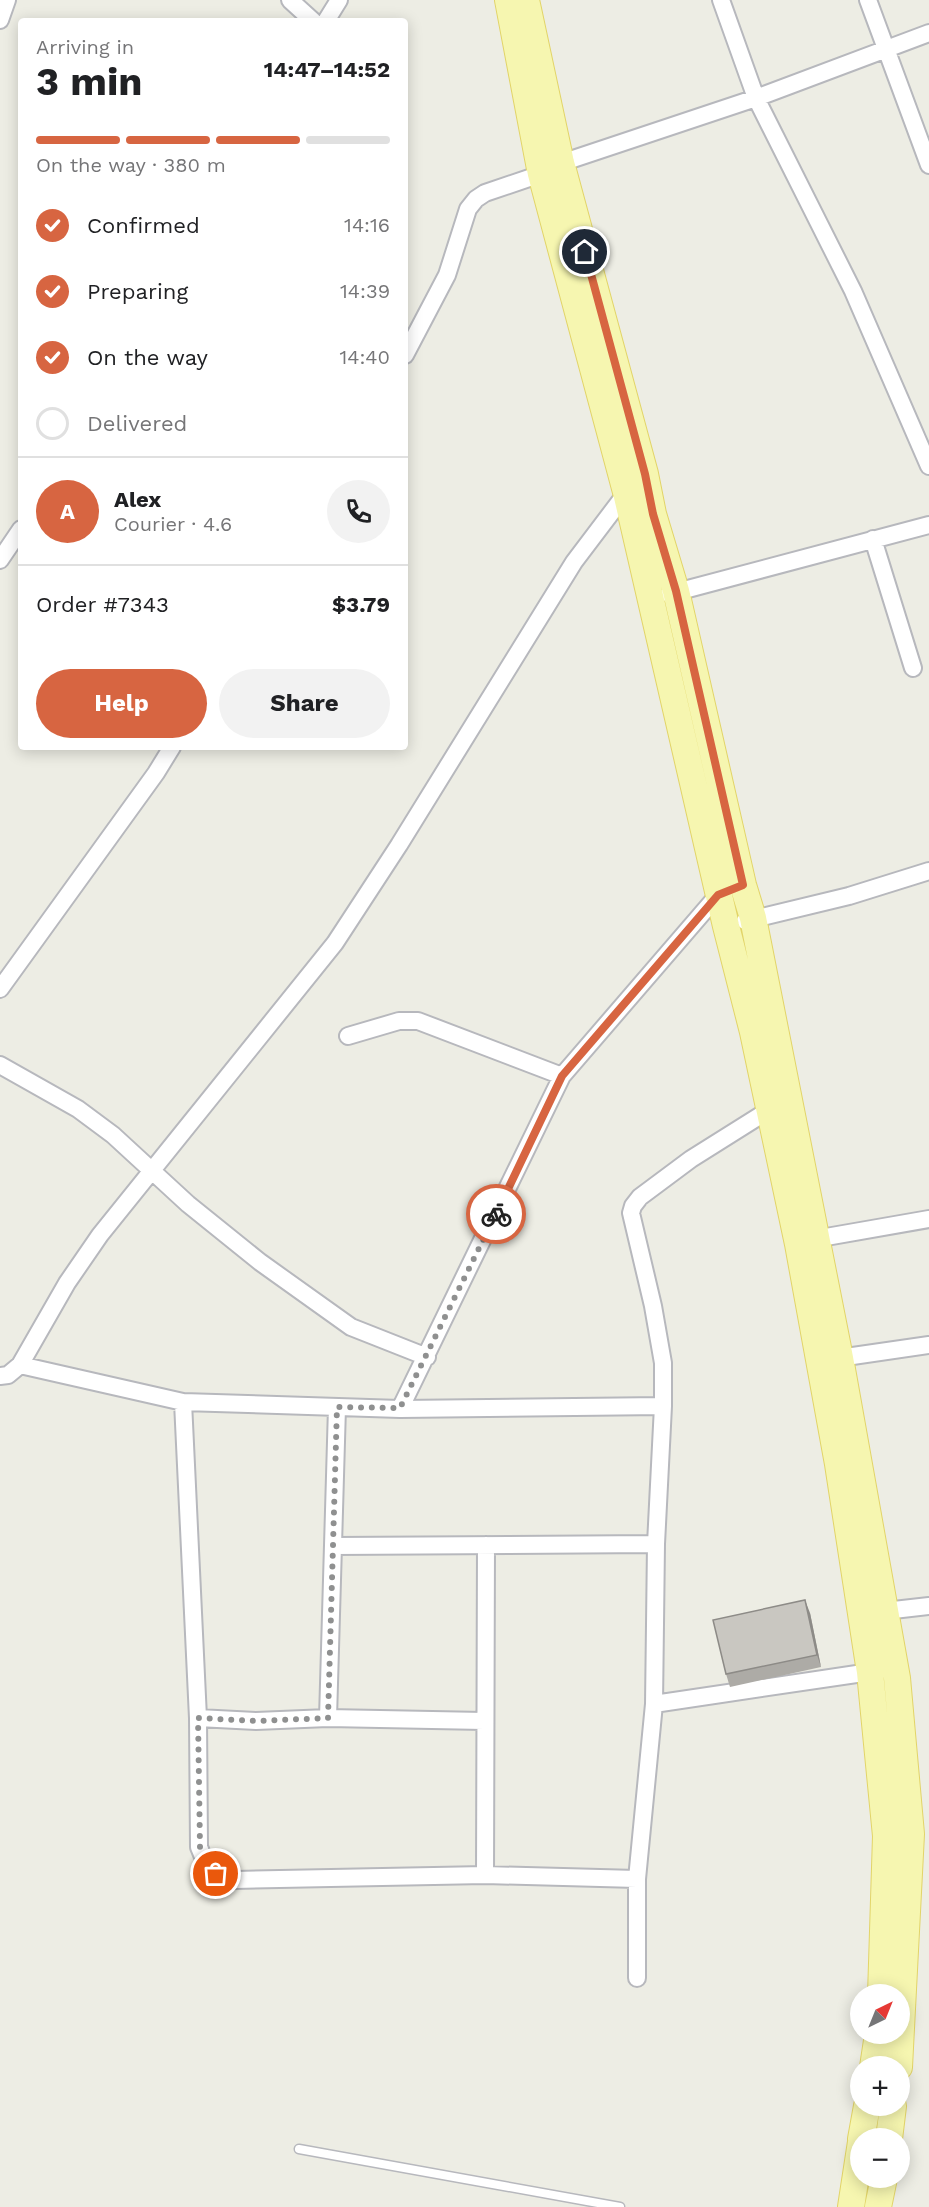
<!DOCTYPE html>
<html lang="en">
<head>
<meta charset="utf-8">
<style>
  :root { --surface:#fff; --page:#f2f2f2; --text:#202124; --muted:#757577; --line:#e0e0e0; --accent:#d76541 }
  body { margin:0; font-family:"Work Sans",sans-serif; background:var(--page); color:var(--text); height:100vh; display:flex; flex-direction:column; font-size:22px; white-space:nowrap }
  * { box-sizing:border-box; margin:0 }
  p { font-size:20px; color:var(--muted) }
  .icon { flex:none; width:33px; height:33px; fill:none; stroke:currentColor; stroke-width:2; stroke-linecap:round; stroke-linejoin:round }
  .map { position:relative; flex:1; overflow:hidden }
  .sheet { position:absolute; left:18px; top:18px; width:390px; height:732px; display:flex; flex-direction:column; background:var(--surface); border-radius:6px; box-shadow:0 3px 15px #0003 }
  .sheet>* { flex:none }
  .needle { width:39px; rotate:43deg }
  .tools { position:absolute; left:850px; top:1984px; display:grid; gap:12px }
  .tools a { display:grid; place-items:center; width:60px; height:60px; border-radius:50%; background:var(--surface); box-shadow:0 3px 15px #0003; font-size:30px }
  .pin { position:absolute; display:grid; place-items:center; width:51px; height:51px; color:#fff; margin:-26px; border:3px solid #fff; border-radius:50%; box-shadow:0 2px 6px #0007 }
  .courier { position:absolute; display:grid; place-items:center; width:60px; height:60px; margin:-30px; border:4px solid #d76541; border-radius:50%; background:#fff; color:#222; box-shadow:0 2px 8px #0007 }
  .overview em { font-style:normal; font-weight:700 }
  .overview div { display:flex; flex-direction:column-reverse }
  .overview { display:flex; align-items:center; justify-content:space-between; height:102px; padding:0 18px }
  h1 { font-size:39px; font-weight:700; line-height:45px }
  .bar { display:grid; grid-template-columns:repeat(4,1fr); gap:9px 6px; align-content:center; height:72px; padding:0 18px }
  .bar i { height:8px; border-radius:4px; background:var(--line) }
  .bar .on { background:var(--accent) }
  .bar p { grid-column:span 4 }
  .line { display:flex; align-items:center; gap:15px; padding:0 18px; border-top:2px solid var(--line) }
  .line div { flex:1 }
  .round { display:grid; place-items:center; flex:none; width:63px; height:63px; border-radius:32px; background:var(--page) }
  ol { padding:0 18px; list-style:none }
  li { display:flex; align-items:center; gap:18px; height:66px }
  li p { margin-inline-start:auto }
  li .icon { padding:6px; border-radius:50%; background:var(--accent); color:#fff; stroke-width:4 }
  li:last-child { color:var(--muted) }
  li i { width:33px; height:33px; border:3px solid var(--line); border-radius:50% }
  .action { display:flex; gap:12px; margin-top:auto; padding:12px 18px }
  .action a { flex:1; height:69px; border-radius:36px; background:var(--accent); color:#fff; font-size:24px; font-weight:700; line-height:69px; text-align:center }
  .action a+a { background:var(--page); color:var(--text) }
  .map>svg:first-child { display:block }
</style>
</head>
<body>
<div class="map">
<svg width="929" height="2207" viewBox="0 0 929 2207">
  <rect width="100%" height="100%" fill="#edede4"/>
  <g fill="none" stroke-linecap="round" stroke-linejoin="round">
    <defs>
      <path id="service" d="M 299,2149 L 620,2207"/>
      <path id="minor" d="M 290,0 L 313,21
        M 721,0 L 756,98 L 853,291 L 929,466
        M 868,0 L 929,165
        M 0,20 L 7,0
        M 326,21 L 339,0
        M 405,355 L 447,275 L 468,209 L 476,199 L 485,193 L 541,174 L 561,163 L 756,98 L 929,33
        M 873,539 L 913,668
        M 0,560 L 21,529
        M 669,594 L 929,525
        M 745,921 L 849,896 L 929,871
        M 0,989 L 156,773 L 172,747
        M 348,1036 L 399,1021 L 418,1021 L 562,1076
        M 0,1065 L 78,1109 L 113,1135 L 188,1204 L 260,1262 L 351,1327 L 427,1357
        M 809,1240 L 929,1219
        M 832,1359 L 929,1345
        M 20,1365 L 183,1402 L 400,1409 L 562,1076 L 718,895 L 723,893
        M 0,1376 L 8,1375 L 20,1365 L 67,1283 L 100,1235 L 335,943 L 399,845 L 574,562 L 630,488
        M 183,1402 L 198,1718 L 256,1721 L 328,1718 L 484,1721
        M 663,1406 L 656,1544 L 654,1704 L 870,1672
        M 400,1409 L 663,1406 L 663,1363 L 653,1306 L 631,1213 L 633,1206 L 640,1197 L 691,1159 L 769,1110 L 778,1107
        M 333,1546 L 656,1544
        M 876,1612 L 929,1606
        M 198,1718 L 199,1847 C 207,1869 214,1873 235,1880 L 485,1875 L 637,1879
        M 328,1718 L 337,1407
        M 485,1875 L 486,1545
        M 637,1978 L 637,1879 L 654,1704"/>
      <path id="primary" d="M 508,0 L 541,174 L 626,492 L 726,926 L 753,1032 L 798,1244 L 838,1464 L 870,1672 L 886,1836 L 881,1995
        M 526,0 L 561,163 L 645,474 L 653,514 L 676,591 L 743,885 L 753,918 L 840,1358 L 897,1678 L 911,1834 L 899,2067
        M 873,2067 L 878,2034
        M 861,2139 L 867,2106
        M 889,2139 L 893,2106
        M 851,2207 L 861,2142
        M 878,2207 L 884,2178"/>
    </defs>
    <use href="#service" stroke="#b7b8bd" stroke-width="11"/>
    <use href="#minor" stroke="#b7b8bd" stroke-width="20"/>
    <use href="#primary" stroke="#e2d468" stroke-width="28"/>
    <use href="#service" stroke="#fff" stroke-width="8"/>
    <use href="#minor" stroke="#fff" stroke-width="16"/>
    <use href="#primary" stroke="#f6f6b0" stroke-width="26"/>
  </g>
  <path fill="#adaba6" d="M 810,1613 L 821,1667 L 730,1687 L 726,1674 Z"/>
  <path fill="#8d8b87" d="M 805,1600 L 810,1613 L 821,1667 L 817,1655 Z"/>
  <path fill="#c9c7c1" stroke="#8d8b87" stroke-width="1.5" d="M 805,1600 L 817,1655 L 726,1674 L 713,1620 Z"/>
  <g fill="none" stroke-linecap="round" stroke-linejoin="round">
    <path stroke="#8f9090" stroke-width="6" stroke-dasharray="0 10.8" d="M 216,1874 L 205,1862 L 200,1847 L 198,1718 L 256,1721 L 328,1718 L 337,1407 L 400,1408 L 496,1214"/>
    <path stroke="#d76541" stroke-width="8" d="M 496,1214 L 562,1076 L 718,895 L 743,885 L 676,591 L 653,514 L 645,474 L 585,252"/>
  </g>
</svg>
<div class="tools">
<a><svg class="needle" viewBox="-14 -14 28 28"><path d="M0-13l5 13h-10z" fill="#e53935"/><path d="M0 13l5-13h-10z" fill="#757577"/></svg></a>
<a>+</a>
<a>−</a>
</div>
<div class="pin" style="left:216px;top:1874px;background:#ea580c"><svg class="icon" aria-label="bag" viewBox="0 0 24 24"><path d="M5 8h14l-1 12H6zM9 8a3 3 0 0 1 6 0"/></svg></div>
<div class="pin" style="left:585px;top:252px;background:#1f2937"><svg class="icon" aria-label="home" viewBox="0 0 24 24"><path d="M3 11l9-7 9 7M6 9v11h12V9"/></svg></div>
<div class="courier" style="left:496px;top:1214px"><svg class="icon" aria-label="bike" viewBox="0 0 24 24"><circle cx="6" cy="16" r="4"/><circle cx="18" cy="16" r="4"/><path d="M6 16l4-8h5l3 8M10 8l3 8H6M13 5h3"/></svg></div>
<section class="sheet">
<div class="overview"><div><h1>3 min</h1><p>Arriving in</p></div><em>14:47–14:52</em></div>
<div class="bar"><i class="on"></i><i class="on"></i><i class="on"></i><i></i><p>On the way · 380 m</p></div>
<ol>
<li><svg class="icon" aria-label="check" viewBox="0 0 24 24"><path d="M5 12l5 5 9-10"/></svg>Confirmed<p>14:16</p></li>
<li><svg class="icon" aria-label="check" viewBox="0 0 24 24"><path d="M5 12l5 5 9-10"/></svg>Preparing<p>14:39</p></li>
<li><svg class="icon" aria-label="check" viewBox="0 0 24 24"><path d="M5 12l5 5 9-10"/></svg>On the way<p>14:40</p></li>
<li><i></i>Delivered</li>
</ol>
<div class="line" style="height:108px"><b class="round" style="background:var(--accent);color:#fff">A</b><div><b>Alex</b><p>Courier · 4.6</p></div><a class="round"><svg class="icon" aria-label="phone" viewBox="0 0 24 24"><path d="M5 4h4l2 5-3 2q2 4 5 5l2-3 5 2v4C11 20 4 13 5 4z"/></svg></a></div>
<div class="line" style="height:78px"><div>Order #7343</div><b>$3.79</b></div>
<div class="action"><a>Help</a><a>Share</a></div>
</section>
</div>
</body>
</html>
